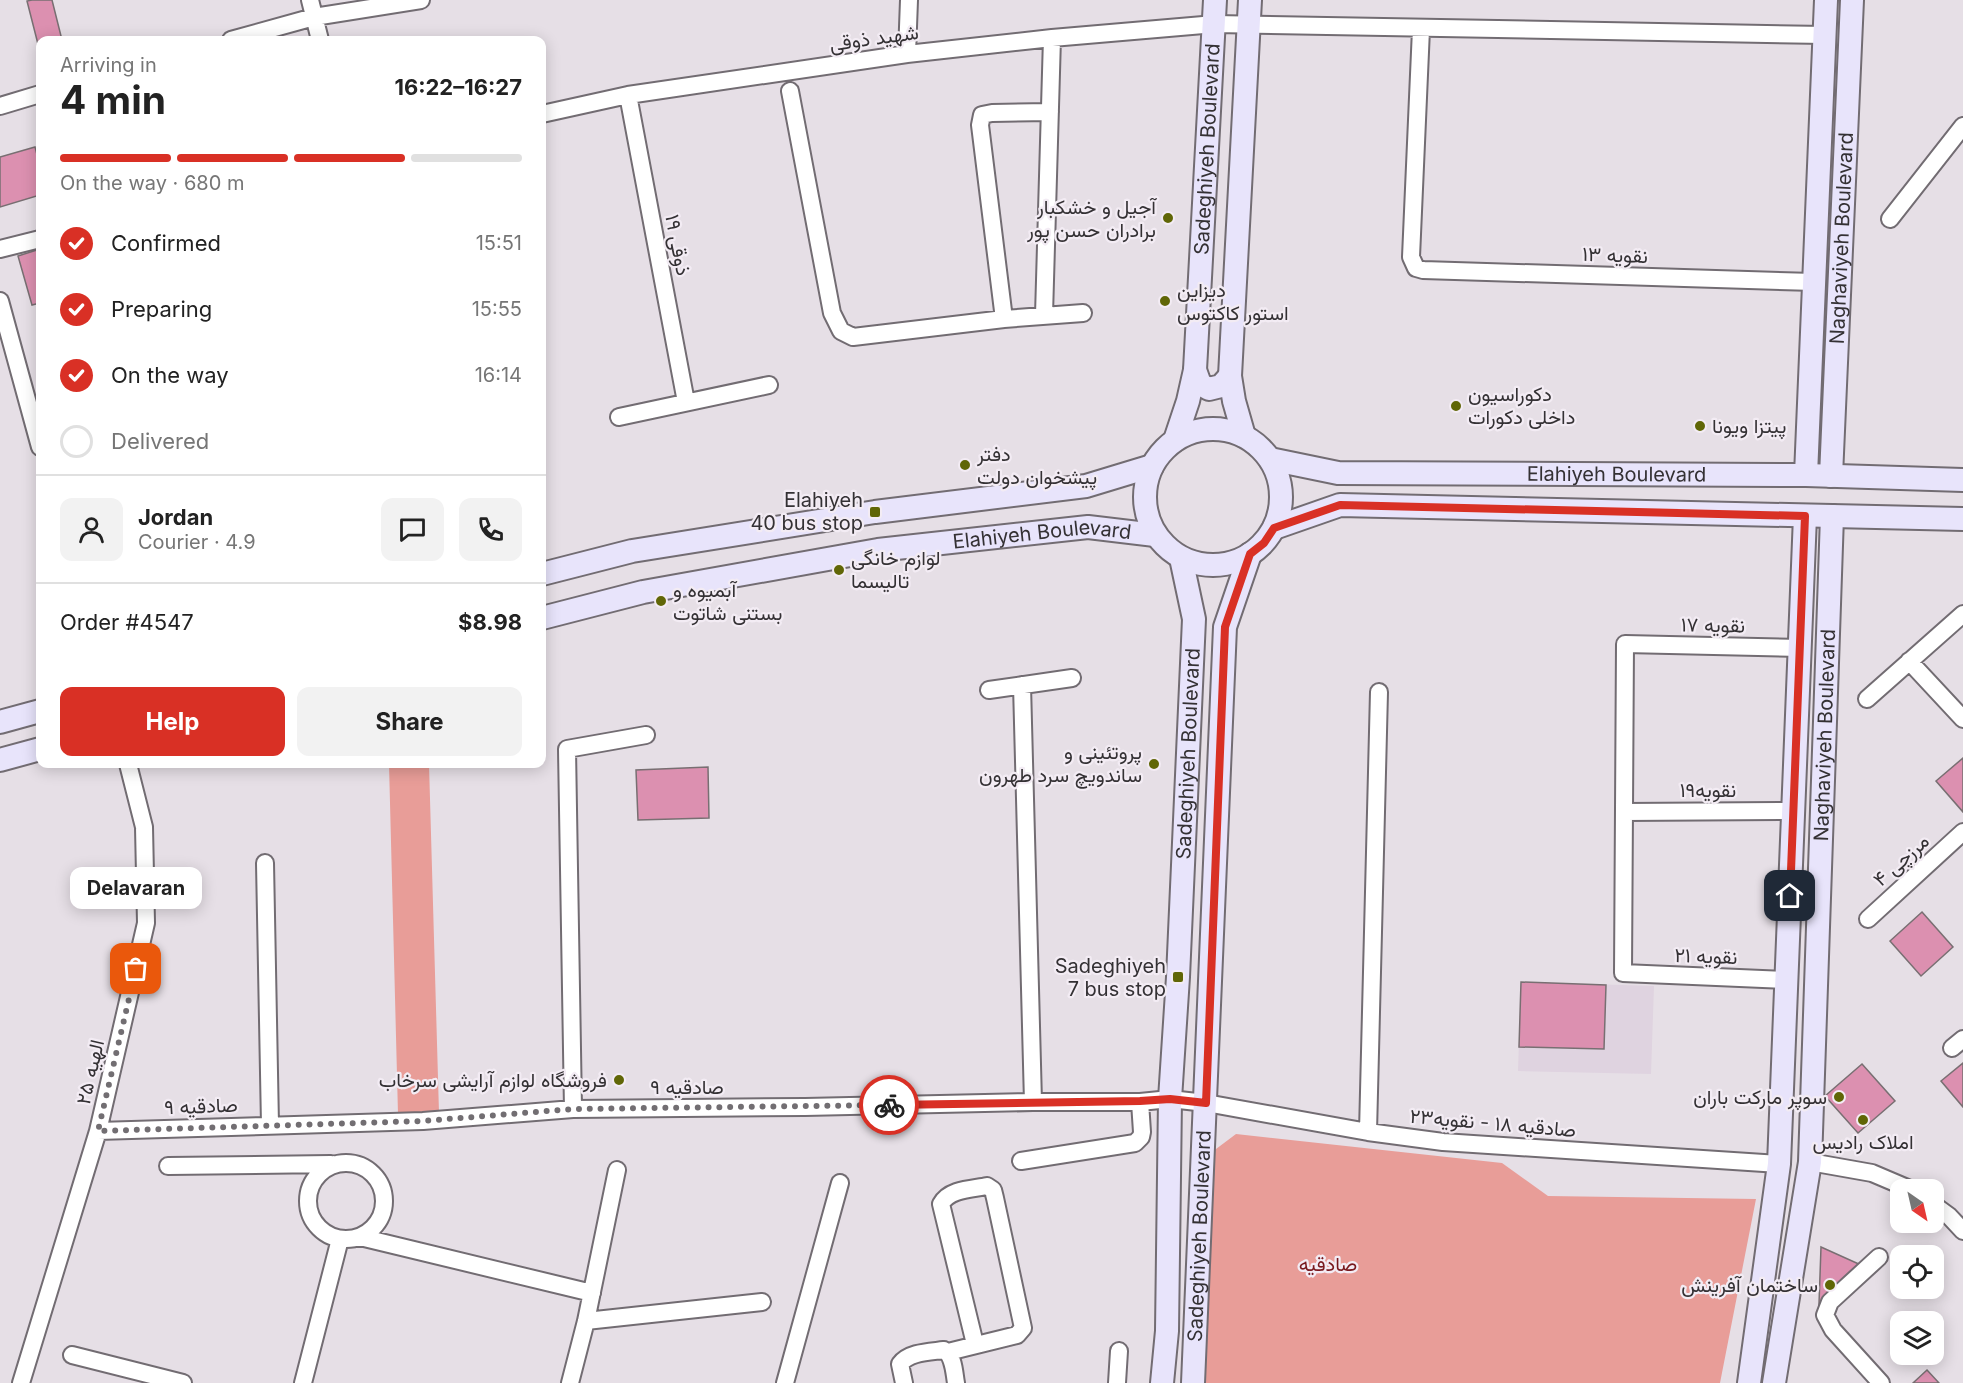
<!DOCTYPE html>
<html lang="en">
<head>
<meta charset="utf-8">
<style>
  :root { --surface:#fff; --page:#f2f2f2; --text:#222; --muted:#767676; --line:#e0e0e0; --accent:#d93025 }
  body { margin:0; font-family:Inter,Vazirmatn,sans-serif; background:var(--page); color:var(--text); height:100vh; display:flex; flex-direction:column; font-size:22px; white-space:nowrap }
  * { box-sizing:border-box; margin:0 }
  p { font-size:20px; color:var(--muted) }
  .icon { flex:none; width:33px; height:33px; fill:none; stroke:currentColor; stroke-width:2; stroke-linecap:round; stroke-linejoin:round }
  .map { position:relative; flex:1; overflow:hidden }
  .side { position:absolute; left:36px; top:36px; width:510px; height:732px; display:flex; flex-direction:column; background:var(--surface); border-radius:12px; box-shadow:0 3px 15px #0003 }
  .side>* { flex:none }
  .needle { width:39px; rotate:146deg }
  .tools { position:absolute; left:1890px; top:1179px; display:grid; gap:12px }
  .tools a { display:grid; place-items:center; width:54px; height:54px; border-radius:12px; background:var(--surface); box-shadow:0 3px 15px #0003; font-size:30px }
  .pin { position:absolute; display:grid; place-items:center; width:51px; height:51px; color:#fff; margin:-26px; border-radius:12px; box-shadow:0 3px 9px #0006 }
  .courier { position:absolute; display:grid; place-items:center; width:60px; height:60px; margin:-30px; border:4px solid #d93025; border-radius:50%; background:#fff; color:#222; box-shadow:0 2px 8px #0007 }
  .bubble { position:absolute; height:42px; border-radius:12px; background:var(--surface); box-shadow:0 3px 15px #0003; font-size:20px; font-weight:700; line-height:42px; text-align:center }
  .summary em { font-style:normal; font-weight:700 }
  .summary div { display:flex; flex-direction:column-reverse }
  .summary { display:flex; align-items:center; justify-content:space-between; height:102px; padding:0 24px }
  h1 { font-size:39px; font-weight:700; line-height:45px }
  .bar { display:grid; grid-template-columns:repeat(4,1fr); gap:9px 6px; align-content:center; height:72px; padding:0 24px }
  .bar i { height:8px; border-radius:4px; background:var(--line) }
  .bar .current { background:var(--accent) }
  .bar p { grid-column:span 4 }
  .line { display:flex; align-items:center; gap:15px; padding:0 24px; border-top:2px solid var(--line) }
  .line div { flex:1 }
  .round { display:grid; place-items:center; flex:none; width:63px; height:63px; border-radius:12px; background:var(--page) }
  ol { padding:0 24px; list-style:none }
  li { display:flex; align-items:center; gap:18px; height:66px }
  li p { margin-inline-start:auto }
  li .icon { padding:6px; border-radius:50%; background:var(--accent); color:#fff; stroke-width:4 }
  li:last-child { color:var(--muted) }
  li i { width:33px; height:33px; border:3px solid var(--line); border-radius:50% }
  .button { display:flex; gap:12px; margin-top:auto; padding:12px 24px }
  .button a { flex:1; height:69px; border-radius:12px; background:var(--accent); color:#fff; font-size:24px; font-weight:700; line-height:69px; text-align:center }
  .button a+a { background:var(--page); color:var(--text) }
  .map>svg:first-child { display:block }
</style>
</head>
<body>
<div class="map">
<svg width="1963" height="1383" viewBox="0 0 1963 1383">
  <rect width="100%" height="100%" fill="#e6dfe6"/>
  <path fill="#dfd3e0" d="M 1521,982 L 1654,986 L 1651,1074 L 1518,1071 Z"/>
  <path fill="#e89d98" d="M 389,764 L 429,764 L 439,1113 L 398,1114 Z
    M 1236,1134 L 1502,1163 L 1548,1196 L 1756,1199 L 1720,1383 L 1204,1383 L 1212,1152 Z"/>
  <path fill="#dc90b0" stroke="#786f72" stroke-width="1.5" d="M 32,0 L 52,0 L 62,40 L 40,40 L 40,52 L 27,1 Z
    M 35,147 L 40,166 L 40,195 L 0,207 L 0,157 Z
    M 40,249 L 40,303 L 32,305 L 18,256 Z
    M 1963,758 L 1963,812 L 1936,781 Z
    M 708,767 L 709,818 L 638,820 L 636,770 Z
    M 1922,912 L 1953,947 L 1921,976 L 1890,941 Z
    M 1521,982 L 1606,985 L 1604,1049 L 1519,1047 Z
    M 1963,1063 L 1963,1107 L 1941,1081 Z
    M 1862,1064 L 1895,1101 L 1858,1133 L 1825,1096 Z
    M 1821,1247 L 1861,1265 L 1819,1304 Z
    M 1927,1370 L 1939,1383 L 1913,1383 Z"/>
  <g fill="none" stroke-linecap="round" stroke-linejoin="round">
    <defs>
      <path id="street" d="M 310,0 L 320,40
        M 1421,29 L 1411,257 L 1416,268 L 1423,270 L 1814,282
        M 231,40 L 314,17 L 421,0
        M 907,54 L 909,0
        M 790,91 L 832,313 L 841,331 L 853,337 L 1004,319 L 1083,313
        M 628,95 L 686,402
        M 0,106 L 40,94
        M 542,114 L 628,95 L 907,54 L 1052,38 L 1215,24 L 1825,35
        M 1890,219 L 1963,126
        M 0,249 L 40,239
        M 0,301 L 40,447
        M 1044,315 L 1052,38
        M 1004,319 L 980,125 L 982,115 L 992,113 L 1050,112
        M 619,417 L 769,385
        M 1909,661 L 1963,719
        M 1022,685 L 1033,1102
        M 989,690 L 1072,678
        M 1867,699 L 1963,614
        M 1624,812 L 1793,811
        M 265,863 L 270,1125
        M 1868,919 L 1963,832
        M 1787,980 L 1623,973 L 1625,644 L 1801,648
        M 1952,1048 L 1963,1039
        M 573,1109 L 567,749 L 646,735
        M 98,1131 L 423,1121 L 573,1109 L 805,1107 L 1033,1102 L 1140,1102 L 1170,1099 L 1206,1103 L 1368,1132 L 1443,1142 L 1779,1164
        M 1368,1132 L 1379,692
        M 1021,1161 L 1135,1143 L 1141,1137 L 1142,1132 L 1140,1102
        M 1810,1162 L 1872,1173 L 1912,1190
        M308 1201a38 38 0 1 1 76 0a38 38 0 1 1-76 0Z
        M 168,1166 L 331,1164
        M 1934,1205 L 1949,1216 L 1963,1231
        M 360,1237 L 592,1293
        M 1879,1257 L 1830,1302 L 1825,1315 L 1833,1330 L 1881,1383
        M 586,1321 L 762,1302
        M 948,1352 L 1017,1335 L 1023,1328 L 995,1198 L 993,1190 L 987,1186 C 972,1189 949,1189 941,1204 L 975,1344
        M 72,1355 L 183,1383
        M 21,1383 L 98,1131 L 146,923 L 144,827 L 128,764
        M 303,1383 L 340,1239
        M 570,1383 L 586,1321 L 617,1170
        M 785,1383 L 840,1183
        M 904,1383 L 900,1364 C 909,1352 929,1352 944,1350 C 954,1356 954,1372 956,1383
        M 1117,1383 L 1119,1351"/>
      <g id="secondary">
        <path d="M 1195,370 L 1200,384 L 1209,389 L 1221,386 L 1230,376"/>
        <circle cx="1213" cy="497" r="68"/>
        <path d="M 1244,436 L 1234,401 L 1230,376 L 1250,0"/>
        <path id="s1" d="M 1175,440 L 1188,401 L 1195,370 L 1215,0"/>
        <path id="s2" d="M 1270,459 L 1338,473 L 1806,475 L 1963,480"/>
        <path d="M 1806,475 L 1826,0"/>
        <path id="s3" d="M 1831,476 L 1852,0"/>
        <path d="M 1274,528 L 1340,505 L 1963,519"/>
        <path d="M 542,574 L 632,551 L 875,512 L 1086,486 L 1152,466"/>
        <path id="s4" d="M 542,618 L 643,592 L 878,550 L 1088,527 L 1155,535"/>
        <path d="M 0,722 L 40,711"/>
        <path d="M 0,760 L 40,749"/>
        <path id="s5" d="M 1162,1383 L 1167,1331 L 1170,1099 L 1178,977 L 1194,619 L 1181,558"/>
        <path id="s6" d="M 1193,1383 L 1225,627 L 1250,554"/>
        <path d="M 1749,1383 L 1779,1164 L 1805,516"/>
        <path id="s7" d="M 1774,1383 L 1810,1162 L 1832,516"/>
      </g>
    </defs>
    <use href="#street" stroke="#726c72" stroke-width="20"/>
    <use href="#secondary" stroke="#726c72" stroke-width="26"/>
    <use href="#street" stroke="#fff" stroke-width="16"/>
    <use href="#secondary" stroke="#e8e4fb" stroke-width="22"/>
  </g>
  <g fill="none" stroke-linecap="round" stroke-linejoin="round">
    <path stroke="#726e72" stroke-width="6" stroke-dasharray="0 10.8" d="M 136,969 L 98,1131 L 423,1121 L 573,1109 L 889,1105"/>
    <path stroke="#d93025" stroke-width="8" d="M 889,1105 L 1140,1101 L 1170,1099 L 1206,1103 L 1225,627 L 1250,554 L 1264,543 L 1274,528 L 1340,505 L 1805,516 L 1790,896"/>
  </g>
  <g fill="#606606" stroke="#f3ecf4" stroke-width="2">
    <circle cx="1168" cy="218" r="6"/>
    <circle cx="1165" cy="301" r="6"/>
    <circle cx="1456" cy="406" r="6"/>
    <circle cx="1700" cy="426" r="6"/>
    <circle cx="965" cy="465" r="6"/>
    <rect x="869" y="506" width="12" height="12" rx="3"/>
    <circle cx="839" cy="570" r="6"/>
    <circle cx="661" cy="601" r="6"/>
    <circle cx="1154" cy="764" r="6"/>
    <rect x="1172" y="971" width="12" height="12" rx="3"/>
    <circle cx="619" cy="1080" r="6"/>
    <circle cx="1839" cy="1097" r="6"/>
    <circle cx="1863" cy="1120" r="6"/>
    <circle cx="1830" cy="1285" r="6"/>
  </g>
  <g text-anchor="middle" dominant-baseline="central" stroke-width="4.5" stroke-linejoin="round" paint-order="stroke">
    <g font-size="20" fill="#343134" stroke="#f3ecf4">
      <text transform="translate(874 38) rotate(-8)">شهید ذوقی</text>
      <text stroke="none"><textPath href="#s1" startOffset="294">Sadeghiyeh Boulevard</textPath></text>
      <text stroke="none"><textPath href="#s3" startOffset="238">Naghaviyeh Boulevard</textPath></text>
      <text transform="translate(678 245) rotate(79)">ذوقی ۱۹</text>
      <text transform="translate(1615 255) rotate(2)">نقویه ۱۳</text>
      <text stroke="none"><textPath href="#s2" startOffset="348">Elahiyeh Boulevard</textPath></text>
      <text stroke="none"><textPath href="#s4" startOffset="508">Elahiyeh Boulevard</textPath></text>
      <text transform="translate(1713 625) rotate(1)">نقویه ۱۷</text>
      <text stroke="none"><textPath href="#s7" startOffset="651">Naghaviyeh Boulevard</textPath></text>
      <text stroke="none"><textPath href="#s5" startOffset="630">Sadeghiyeh Boulevard</textPath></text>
      <text x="1708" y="790">نقویه۱۹</text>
      <text transform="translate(1901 860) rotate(-42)">مرزچی ۴</text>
      <text transform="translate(1706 956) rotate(2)">نقویه ۲۱</text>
      <text transform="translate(90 1072) rotate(-77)">الهیه ۲۵</text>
      <text x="687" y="1087">صادقیه ۹</text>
      <text transform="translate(201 1106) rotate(-2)">صادقیه ۹</text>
      <text transform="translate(1493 1123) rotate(5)">صادقیه ۱۸ - نقویه۲۳</text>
      <text stroke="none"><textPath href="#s6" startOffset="147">Sadeghiyeh Boulevard</textPath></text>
    </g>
    <g font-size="20" fill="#343134" stroke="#f3ecf4" text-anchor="end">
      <text x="1156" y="207">آجیل و خشکبار<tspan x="1156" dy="23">برادران حسن پور</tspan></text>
      <text x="1177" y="290" text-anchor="start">دیزاین<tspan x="1177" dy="23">استور کاکتوس</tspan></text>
      <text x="1468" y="394" text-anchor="start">دکوراسیون<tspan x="1468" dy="23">داخلی دکورات</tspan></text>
      <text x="1712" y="426" text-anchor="start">پیتزا ویونا</text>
      <text x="977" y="454" text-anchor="start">دفتر<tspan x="977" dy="23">پیشخوان دولت</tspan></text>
      <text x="863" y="500">Elahiyeh<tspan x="863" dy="23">40 bus stop</tspan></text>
      <text x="851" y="558" text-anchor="start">لوازم خانگی<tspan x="851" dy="23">تالیسما</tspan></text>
      <text x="673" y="590" text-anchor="start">آبمیوه و<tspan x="673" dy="23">بستنی شاتوت</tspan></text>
      <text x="1142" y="752">پروتئینی و<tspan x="1142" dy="23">ساندویچ سرد طهرون</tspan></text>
      <text x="1166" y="966">Sadeghiyeh<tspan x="1166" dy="23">7 bus stop</tspan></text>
      <text x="607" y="1080">فروشگاه لوازم آرایشی سرخاب</text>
      <text x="1827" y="1097">سوپر مارکت باران</text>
      <text x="1863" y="1142" text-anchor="middle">املاک رادیس</text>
      <text x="1818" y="1285">ساختمان آفرینش</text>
    </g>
    <g font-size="20" fill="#79191e" stroke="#f3ecf4">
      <text x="1328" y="1264">صادقیه</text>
    </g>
  </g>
</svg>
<div class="tools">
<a><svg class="needle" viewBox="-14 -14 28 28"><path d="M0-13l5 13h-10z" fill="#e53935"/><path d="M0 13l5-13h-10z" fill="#767676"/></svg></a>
<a><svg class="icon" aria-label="locate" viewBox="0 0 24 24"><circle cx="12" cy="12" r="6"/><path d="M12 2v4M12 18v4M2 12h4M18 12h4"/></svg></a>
<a><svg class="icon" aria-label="layers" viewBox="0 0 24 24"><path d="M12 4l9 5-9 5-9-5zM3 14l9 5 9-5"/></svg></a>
</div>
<div class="pin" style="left:136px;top:969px;background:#ea580c"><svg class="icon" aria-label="bag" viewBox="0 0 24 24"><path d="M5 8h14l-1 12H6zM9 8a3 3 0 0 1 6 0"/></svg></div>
<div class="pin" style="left:1790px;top:896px;background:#1f2937"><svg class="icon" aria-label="home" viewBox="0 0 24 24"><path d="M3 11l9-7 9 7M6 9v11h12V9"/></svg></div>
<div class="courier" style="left:889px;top:1105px"><svg class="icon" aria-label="bike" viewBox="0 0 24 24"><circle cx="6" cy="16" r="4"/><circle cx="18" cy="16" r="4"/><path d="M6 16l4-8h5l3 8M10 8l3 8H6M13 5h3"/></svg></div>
<div class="bubble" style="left:70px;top:867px;width:132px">Delavaran</div>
<section class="side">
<div class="summary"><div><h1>4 min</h1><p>Arriving in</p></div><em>16:22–16:27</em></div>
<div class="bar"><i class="current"></i><i class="current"></i><i class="current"></i><i></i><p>On the way · 680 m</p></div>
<ol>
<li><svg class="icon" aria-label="check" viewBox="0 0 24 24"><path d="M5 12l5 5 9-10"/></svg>Confirmed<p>15:51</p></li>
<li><svg class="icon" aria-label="check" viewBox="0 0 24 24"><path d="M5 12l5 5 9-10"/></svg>Preparing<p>15:55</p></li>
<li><svg class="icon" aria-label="check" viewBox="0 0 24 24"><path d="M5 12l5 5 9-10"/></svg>On the way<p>16:14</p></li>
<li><i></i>Delivered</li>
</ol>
<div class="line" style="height:108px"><a class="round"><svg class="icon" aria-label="person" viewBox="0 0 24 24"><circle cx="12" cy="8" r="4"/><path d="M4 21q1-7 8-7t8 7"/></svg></a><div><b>Jordan</b><p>Courier · 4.9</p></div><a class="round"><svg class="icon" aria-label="chat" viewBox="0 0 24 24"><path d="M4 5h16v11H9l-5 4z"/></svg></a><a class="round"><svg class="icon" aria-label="phone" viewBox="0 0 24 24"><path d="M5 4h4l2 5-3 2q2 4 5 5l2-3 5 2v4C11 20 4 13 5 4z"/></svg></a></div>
<div class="line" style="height:78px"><div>Order #4547</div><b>$8.98</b></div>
<div class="button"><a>Help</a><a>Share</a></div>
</section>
</div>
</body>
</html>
